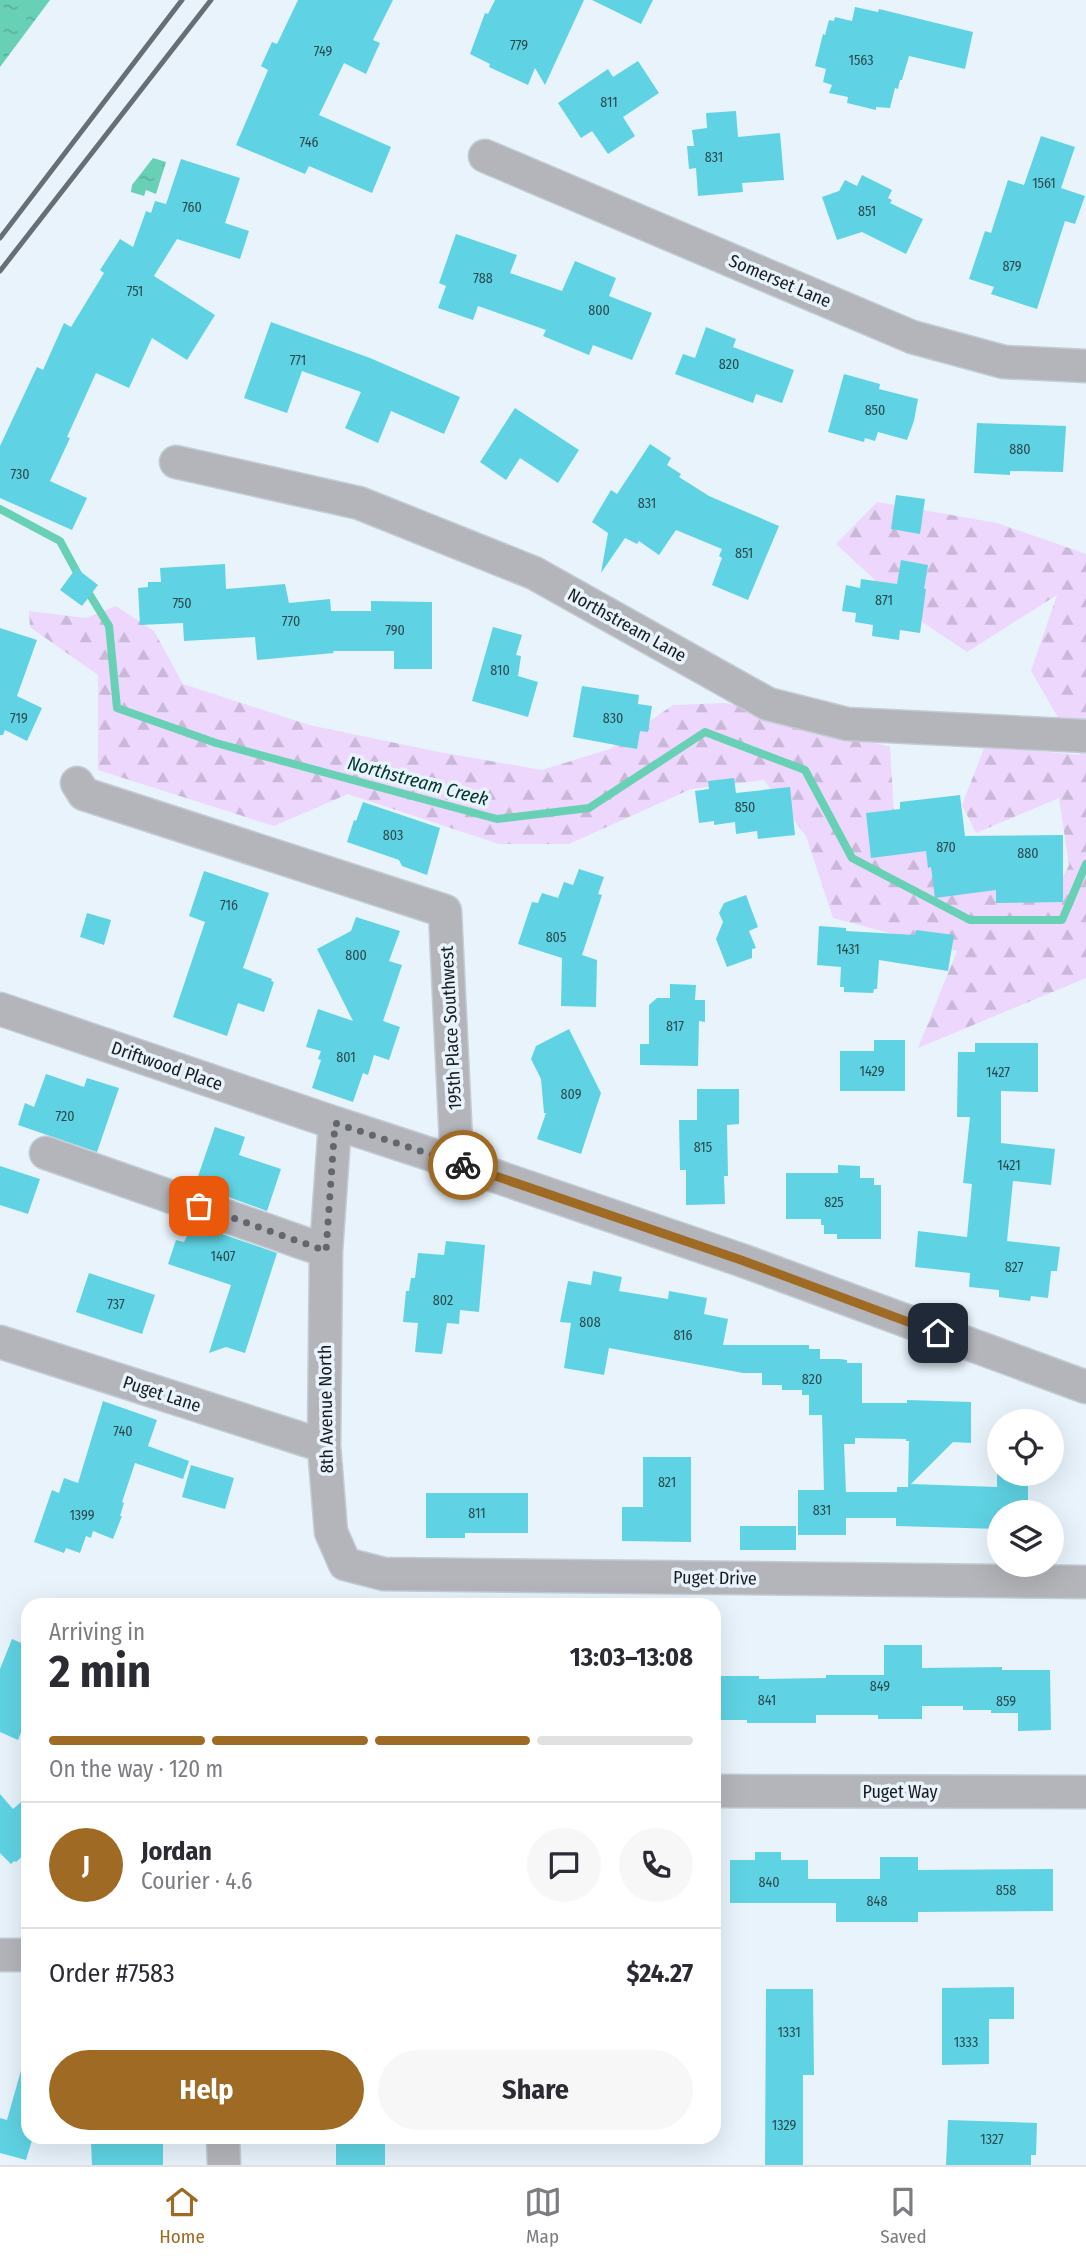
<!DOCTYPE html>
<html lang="en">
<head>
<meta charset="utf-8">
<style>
  :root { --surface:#fff; --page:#f7f7f7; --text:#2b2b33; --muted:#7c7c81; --line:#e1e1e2; --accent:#9f6a23 }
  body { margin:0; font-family:"Fira Sans Condensed",sans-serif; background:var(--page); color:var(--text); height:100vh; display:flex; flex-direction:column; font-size:26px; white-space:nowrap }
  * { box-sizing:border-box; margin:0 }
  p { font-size:23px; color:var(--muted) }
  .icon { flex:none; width:38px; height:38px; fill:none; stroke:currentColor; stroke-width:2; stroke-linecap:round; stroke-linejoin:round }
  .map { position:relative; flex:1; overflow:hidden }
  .details { position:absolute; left:21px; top:1598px; width:700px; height:546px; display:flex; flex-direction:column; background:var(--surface); border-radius:21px; box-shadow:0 7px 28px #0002 }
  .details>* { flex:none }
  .fabs { position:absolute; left:987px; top:1409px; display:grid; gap:14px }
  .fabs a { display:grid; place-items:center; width:77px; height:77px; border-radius:50%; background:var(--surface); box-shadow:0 7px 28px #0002; font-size:35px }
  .pin { position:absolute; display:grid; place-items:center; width:60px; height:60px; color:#fff; margin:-30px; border-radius:14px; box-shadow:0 4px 10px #0006 }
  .courier { position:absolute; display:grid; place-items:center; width:70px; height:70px; margin:-35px; border:5px solid #9f6a23; border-radius:50%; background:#fff; color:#222; box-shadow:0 2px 9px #0007 }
  .headline em { font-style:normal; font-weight:700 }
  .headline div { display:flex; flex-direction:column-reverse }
  .headline { display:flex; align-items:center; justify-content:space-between; height:119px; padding:0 28px }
  h1 { font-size:46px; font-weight:700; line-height:52px }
  .bar { display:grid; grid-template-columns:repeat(4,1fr); gap:10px 7px; align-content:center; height:84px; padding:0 28px }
  .bar i { height:9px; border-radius:5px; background:var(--line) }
  .bar .on { background:var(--accent) }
  .bar p { grid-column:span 4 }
  .line { display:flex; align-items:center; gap:18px; padding:0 28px; border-top:2px solid var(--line) }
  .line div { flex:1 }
  .round { display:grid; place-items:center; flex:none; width:74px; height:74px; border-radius:37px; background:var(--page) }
  .action { display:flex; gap:14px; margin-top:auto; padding:14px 28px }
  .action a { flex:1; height:80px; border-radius:42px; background:var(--accent); color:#fff; font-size:28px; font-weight:700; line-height:80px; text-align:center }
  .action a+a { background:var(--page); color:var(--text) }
  .menu { display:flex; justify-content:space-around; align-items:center; height:98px; border-top:2px solid var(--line); background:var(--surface); font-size:19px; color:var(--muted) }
  .menu a { display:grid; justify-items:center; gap:4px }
  .menu .on { color:var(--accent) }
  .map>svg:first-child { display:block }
</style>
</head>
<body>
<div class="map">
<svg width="1086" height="2165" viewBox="0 0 1086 2165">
  <defs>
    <pattern id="forest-firs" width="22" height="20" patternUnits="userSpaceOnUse" patternTransform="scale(1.75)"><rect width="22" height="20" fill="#edd7fc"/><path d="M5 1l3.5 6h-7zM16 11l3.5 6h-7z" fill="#cab8d8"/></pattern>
    <pattern id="water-ripples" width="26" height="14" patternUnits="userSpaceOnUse" patternTransform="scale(1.75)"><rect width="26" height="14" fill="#68d0b4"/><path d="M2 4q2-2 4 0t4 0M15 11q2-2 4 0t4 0" fill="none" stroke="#59b29a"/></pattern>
  </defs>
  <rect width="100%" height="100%" fill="#e8f3fc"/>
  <path fill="url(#forest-firs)" d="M 877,502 L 997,523 L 1086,554 L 1086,978 L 918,1048 L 957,951 L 833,918 L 806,836 L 764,780 L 691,789 L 569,844 L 499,844 L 348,794 L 274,826 L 98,770 L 98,675 L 30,627 L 29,611 L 86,618 L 116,606 L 154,631 L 183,684 L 309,725 L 439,752 L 542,770 L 610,749 L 673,705 L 726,703 L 890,747 L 895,833 L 968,876 L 1053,897 L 1069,865 L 1059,798 L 976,833 L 962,805 L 985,746 L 1080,755 L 1031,671 L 1057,595 L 967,652 L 915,617 L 836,544 Z"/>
  <path fill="url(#water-ripples)" d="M 0,0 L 50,0 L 0,67 Z
    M 153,158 L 166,162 L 156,194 L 146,190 L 144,196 L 131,192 L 132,185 Z"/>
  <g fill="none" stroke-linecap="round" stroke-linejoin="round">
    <path stroke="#68d0b4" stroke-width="8" d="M 0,509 L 60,541 L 79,576
      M 85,587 L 109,626 L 117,708 L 216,743 L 497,819 L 589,808 L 705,732 L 805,770 L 852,858 L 970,920 L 1062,920 L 1086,864"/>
  </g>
  <path fill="#5fd3e3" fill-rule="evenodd" d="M 298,0 L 393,0 L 373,40 L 380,43 L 366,74 L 344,63 L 319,115 L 391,147 L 372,193 L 309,166 L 305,174 L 236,145 L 268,70 L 261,66 L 272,42 L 277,44 Z
    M 495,0 L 584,0 L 545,85 L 535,68 L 528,85 L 489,67 L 490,64 L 470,54 L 485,13 L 488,14 Z
    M 592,0 L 653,0 L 641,24 Z
    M 855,7 L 878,12 L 879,9 L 973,32 L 965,69 L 909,56 L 902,80 L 900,80 L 898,89 L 895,88 L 890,108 L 876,107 L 876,110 L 847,103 L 848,97 L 829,93 L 832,85 L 823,82 L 826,69 L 815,66 L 823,34 L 825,35 L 829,20 L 834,21 L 835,17 L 852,21 Z
    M 638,61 L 659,93 L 623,117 L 635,136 L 608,154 L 592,131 L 581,138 L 558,103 L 608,69 L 613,77 Z
    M 736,111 L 738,137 L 780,133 L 784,180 L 742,183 L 743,192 L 698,196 L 696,168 L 689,169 L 687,146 L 694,146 L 692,130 L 707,128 L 706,113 Z
    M 1041,136 L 1075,147 L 1061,188 L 1085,196 L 1075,224 L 1065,221 L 1037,309 L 991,294 L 994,287 L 969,279 L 985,231 L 991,233 L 1008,180 L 1024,185 Z
    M 181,159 L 240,178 L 225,223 L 249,231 L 240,259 L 177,239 L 154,276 L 215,315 L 187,360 L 152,338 L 129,388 L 96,373 L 67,437 L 70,438 L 50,481 L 87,498 L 72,530 L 0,498 L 0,446 L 37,367 L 43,370 L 64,323 L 71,327 L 104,273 L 100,270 L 120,239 L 133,247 L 146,211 L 151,213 L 155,201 L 166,204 Z
    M 862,175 L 892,190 L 888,198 L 892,200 L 890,203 L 923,219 L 906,254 L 862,232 L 837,240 L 822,197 L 839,191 L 845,180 L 857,186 Z
    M 456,234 L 517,255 L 510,273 L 562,291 L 575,261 L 616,278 L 609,296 L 652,313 L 632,360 L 593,345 L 589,355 L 543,336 L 546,330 L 478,306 L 473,320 L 438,308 L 446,286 L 439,283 Z
    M 271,322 L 370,358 L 460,397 L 444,434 L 391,411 L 378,443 L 345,428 L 361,392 L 302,371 L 287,413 L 244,398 Z
    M 706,327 L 736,339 L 733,347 L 794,370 L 782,403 L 756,394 L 753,403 L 675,374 L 683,354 L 695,358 Z
    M 844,374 L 880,384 L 879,389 L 918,399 L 914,421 L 907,440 L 878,432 L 875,441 L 865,438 L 864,442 L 828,432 Z
    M 515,408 L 579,450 L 558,483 L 520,458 L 506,480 L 480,462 Z
    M 977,423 L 1066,426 L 1063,472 L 1010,471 L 1010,475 L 974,473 Z
    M 650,444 L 671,458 L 667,465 L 681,474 L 679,477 L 709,496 L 779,526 L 748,600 L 712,585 L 722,558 L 719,556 L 722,549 L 676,530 L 659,555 L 639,541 L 637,544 L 625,538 L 601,573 L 608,533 L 592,522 L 611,490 L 617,494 Z
    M 896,495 L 925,499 L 920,534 L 891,529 Z
    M 901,560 L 928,565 L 924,589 L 926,589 L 920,633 L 900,630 L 899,640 L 872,636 L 873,625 L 855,622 L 856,613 L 842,611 L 846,585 L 860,588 L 861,579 L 897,584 Z
    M 225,564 L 226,589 L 285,584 L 289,603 L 330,599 L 331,611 L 371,611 L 371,601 L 432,602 L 432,669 L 394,669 L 394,651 L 333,651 L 334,653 L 257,660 L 255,637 L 184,641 L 183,623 L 140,625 L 138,588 L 148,587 L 148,582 L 161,582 L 160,568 Z
    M 76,568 L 98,585 L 82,606 L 60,590 Z
    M 493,627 L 522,635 L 516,655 L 521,656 L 518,676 L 538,682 L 528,717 L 472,701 Z
    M 0,628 L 37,640 L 17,696 L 42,708 L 27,741 L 5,730 L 3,735 L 0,735 Z
    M 582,686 L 639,695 L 638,704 L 652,706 L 648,732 L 640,731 L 637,749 L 573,737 Z
    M 734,778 L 736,793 L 790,787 L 795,835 L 758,839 L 757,831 L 736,834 L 735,822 L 714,825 L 714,821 L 699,823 L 695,791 L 709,789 L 708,781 Z
    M 960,795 L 965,836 L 1063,835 L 1063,902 L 996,903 L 996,890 L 935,898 L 931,867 L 928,868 L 926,851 L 871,858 L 866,813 L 900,809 L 900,802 Z
    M 363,802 L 440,828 L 427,875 L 402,866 L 399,860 L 347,842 L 354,820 L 356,821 Z
    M 579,869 L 604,877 L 598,894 L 602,895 L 582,955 L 597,960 L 596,1007 L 561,1006 L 562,958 L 518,944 L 532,902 L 538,903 L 542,893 L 558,898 L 564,882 L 573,885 Z
    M 204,871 L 269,893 L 243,968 L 272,979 L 271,981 L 274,982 L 264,1012 L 238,1003 L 227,1036 L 173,1017 L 205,922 L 189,916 Z
    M 746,895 L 758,927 L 749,931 L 756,948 L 752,949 L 752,958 L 727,967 L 716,939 L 723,922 L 719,913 L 724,903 Z
    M 87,913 L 111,920 L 104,945 L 80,937 Z
    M 356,917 L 400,931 L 389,961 L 402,965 L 383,1021 L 400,1027 L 389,1060 L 374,1055 L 368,1075 L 363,1073 L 353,1102 L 312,1088 L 321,1060 L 318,1059 L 321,1051 L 306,1047 L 318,1009 L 353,1021 L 317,949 L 351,931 Z
    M 819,926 L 846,928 L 846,931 L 915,935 L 916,930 L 954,935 L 948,971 L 879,960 L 877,989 L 874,989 L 873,993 L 844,992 L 844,987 L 840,987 L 841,967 L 817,965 Z
    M 670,984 L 696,985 L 695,1000 L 705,1000 L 705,1022 L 699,1021 L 698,1066 L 640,1065 L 640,1044 L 649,1044 L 649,1005 L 657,998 L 670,998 Z
    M 569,1029 L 601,1093 L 581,1154 L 537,1139 L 546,1113 L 544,1113 L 541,1079 L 531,1059 L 536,1046 Z
    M 874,1040 L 905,1040 L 905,1091 L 840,1091 L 840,1051 L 874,1051 Z
    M 975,1043 L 1038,1043 L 1038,1092 L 1001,1091 L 1001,1143 L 1055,1149 L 1051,1185 L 1013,1181 L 1007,1241 L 1060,1247 L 1057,1271 L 1051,1271 L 1048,1298 L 1031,1296 L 1030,1301 L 999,1297 L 999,1290 L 969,1287 L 970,1273 L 915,1267 L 918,1231 L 967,1237 L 972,1184 L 963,1183 L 970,1117 L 957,1117 L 958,1052 L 975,1052 Z
    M 46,1074 L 84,1087 L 87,1078 L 119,1088 L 97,1152 L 18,1125 L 25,1103 L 34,1107 Z
    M 697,1089 L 739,1089 L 739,1124 L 727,1125 L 728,1176 L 724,1176 L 725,1204 L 686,1205 L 686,1170 L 680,1170 L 679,1120 L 697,1120 Z
    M 215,1127 L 245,1137 L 239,1155 L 281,1169 L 267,1211 L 195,1185 Z
    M 838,1165 L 860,1166 L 860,1178 L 874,1178 L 874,1185 L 881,1185 L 881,1239 L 837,1239 L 837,1234 L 824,1234 L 824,1225 L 821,1225 L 821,1219 L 786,1219 L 786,1173 L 838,1173 Z
    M 0,1166 L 40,1179 L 28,1214 L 0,1205 Z
    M 193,1224 L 277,1253 L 245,1353 L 226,1347 L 209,1353 L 231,1285 L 168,1264 L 176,1240 L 184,1242 Z
    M 446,1241 L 485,1245 L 479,1312 L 460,1310 L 459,1324 L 447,1323 L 442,1354 L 415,1352 L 418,1323 L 403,1322 L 406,1291 L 409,1291 L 411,1278 L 415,1278 L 418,1253 L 444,1255 Z
    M 593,1271 L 622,1277 L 619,1291 L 668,1299 L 669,1291 L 707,1298 L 704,1314 L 728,1319 L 723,1345 L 809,1345 L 809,1349 L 820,1349 L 820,1359 L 840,1359 L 847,1360 L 847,1363 L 862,1363 L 862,1403 L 907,1403 L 907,1400 L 971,1402 L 971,1443 L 953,1442 L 911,1484 L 997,1487 L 997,1474 L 1028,1474 L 1028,1512 L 999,1512 L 999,1529 L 896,1526 L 896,1518 L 846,1518 L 846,1535 L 798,1535 L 798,1490 L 824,1490 L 822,1415 L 809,1415 L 809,1395 L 802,1395 L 802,1390 L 782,1390 L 782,1385 L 762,1385 L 762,1373 L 743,1373 L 609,1348 L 604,1375 L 564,1368 L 571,1323 L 560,1322 L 568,1281 L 591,1285 ZM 855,1438 L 906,1439 L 906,1441 L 909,1441 L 908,1487 L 897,1487 L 897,1492 L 846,1492 L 844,1444 L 855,1444 Z
    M 89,1273 L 155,1295 L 142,1334 L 76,1312 Z
    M 103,1401 L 157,1420 L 148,1446 L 189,1461 L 183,1479 L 135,1463 L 122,1502 L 124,1503 L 120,1516 L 122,1516 L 113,1539 L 93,1531 L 91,1538 L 86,1536 L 80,1553 L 66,1548 L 64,1553 L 34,1542 L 52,1490 L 59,1493 L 64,1478 L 78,1483 Z
    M 643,1457 L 691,1457 L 691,1542 L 622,1541 L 622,1507 L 643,1507 Z
    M 191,1465 L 234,1478 L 225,1509 L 182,1497 Z
    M 426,1493 L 528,1493 L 528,1533 L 465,1533 L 465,1538 L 426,1538 Z
    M 740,1526 L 796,1526 L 796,1550 L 740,1550 Z
    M 12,1639 L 28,1646 L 28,1730 L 23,1727 L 18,1740 L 0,1732 L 0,1669 Z
    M 884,1645 L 922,1645 L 922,1668 L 1002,1667 L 1002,1670 L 1050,1670 L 1051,1730 L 1018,1731 L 1018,1713 L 991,1713 L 991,1710 L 963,1710 L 963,1706 L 922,1706 L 922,1719 L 878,1719 L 878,1715 L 816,1715 L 816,1723 L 747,1723 L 747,1720 L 719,1720 L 718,1676 L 759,1676 L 759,1679 L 826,1678 L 826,1675 L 884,1675 Z
    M 0,1794 L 13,1809 L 28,1796 L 28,1851 L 16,1862 L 14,1861 L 11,1864 L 0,1853 Z
    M 755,1852 L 781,1852 L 781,1860 L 808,1860 L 808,1879 L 880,1879 L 880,1857 L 918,1857 L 918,1870 L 1053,1869 L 1053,1911 L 918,1912 L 918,1922 L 836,1922 L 836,1903 L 730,1903 L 730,1860 L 755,1860 Z
    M 1014,1987 L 1014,2019 L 989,2019 L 989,2064 L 942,2065 L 942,1988 Z
    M 766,1989 L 813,1989 L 814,2075 L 803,2075 L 803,2165 L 765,2165 Z
    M 22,2067 L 28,2068 L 28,2137 L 33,2137 L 26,2160 L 0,2153 L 0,2118 L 7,2120 Z
    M 948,2120 L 1037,2123 L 1036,2155 L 1031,2155 L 1031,2165 L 946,2165 Z
    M 120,2137 L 163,2137 L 163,2165 L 92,2165 L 91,2142 L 120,2142 Z
    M 336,2137 L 385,2137 L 385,2165 L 336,2165 Z"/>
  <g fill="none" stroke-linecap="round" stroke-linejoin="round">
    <defs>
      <path id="minor" d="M 485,156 L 912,337 L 1004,362 L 1086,366
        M 176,462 L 359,503 L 534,573 L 768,704 L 847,724 L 1086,736
        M 77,783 L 84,794 L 445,911 L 457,1163 L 741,1260 L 1086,1387
        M 0,1009 L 335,1123
        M 46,1153 L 326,1251
        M 457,1163 L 335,1123 L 326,1251 L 324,1446 L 331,1532 L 345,1564 L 384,1574 L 1086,1582
        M 0,1342 L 324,1446
        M 714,1791 L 1086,1792
        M 0,1955 L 28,1955
        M 223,2137 L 224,2165"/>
    </defs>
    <use href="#minor" stroke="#c3ccd4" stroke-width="35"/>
    <use href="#minor" stroke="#b4b5ba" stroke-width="32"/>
    <path stroke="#686f74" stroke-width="5" d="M 0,238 L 182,0
      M 0,271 L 211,0"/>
  </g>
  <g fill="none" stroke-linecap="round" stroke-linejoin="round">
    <path stroke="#61676c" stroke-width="7" stroke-dasharray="0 12.6" d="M 199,1206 L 326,1251 L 335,1123 L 463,1165"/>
    <path stroke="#9f6a23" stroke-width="9" d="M 463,1165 L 741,1260 L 938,1333"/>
  </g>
  <g text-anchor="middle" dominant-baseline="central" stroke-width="7" stroke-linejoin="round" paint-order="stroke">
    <g font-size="14" fill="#2a4a50">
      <text x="519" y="45">779</text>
      <text x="323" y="51">749</text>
      <text x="861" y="60">1563</text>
      <text x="609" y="102">811</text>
      <text x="309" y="142">746</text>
      <text x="714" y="157">831</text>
      <text x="1044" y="183">1561</text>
      <text x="192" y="207">760</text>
      <text x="867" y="211">851</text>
      <text x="1012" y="266">879</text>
      <text x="483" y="278">788</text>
      <text x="135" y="291">751</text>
      <text x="599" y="310">800</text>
      <text x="298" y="360">771</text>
      <text x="729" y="364">820</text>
      <text x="875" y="410">850</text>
      <text x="1020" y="449">880</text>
      <text x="20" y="474">730</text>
      <text x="647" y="503">831</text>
      <text x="744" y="553">851</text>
      <text x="884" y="600">871</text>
      <text x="182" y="603">750</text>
      <text x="291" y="621">770</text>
      <text x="395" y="630">790</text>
      <text x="500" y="670">810</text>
      <text x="19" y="718">719</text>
      <text x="613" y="718">830</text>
      <text x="745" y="807">850</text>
      <text x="393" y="835">803</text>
      <text x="946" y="847">870</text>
      <text x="1028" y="853">880</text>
      <text x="229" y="905">716</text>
      <text x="556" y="937">805</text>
      <text x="848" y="949">1431</text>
      <text x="356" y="955">800</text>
      <text x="675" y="1026">817</text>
      <text x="346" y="1057">801</text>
      <text x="872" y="1071">1429</text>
      <text x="998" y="1072">1427</text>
      <text x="571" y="1094">809</text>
      <text x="65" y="1116">720</text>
      <text x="703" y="1147">815</text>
      <text x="1009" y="1165">1421</text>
      <text x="834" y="1202">825</text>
      <text x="223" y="1256">1407</text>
      <text x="1014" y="1267">827</text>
      <text x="443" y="1300">802</text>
      <text x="116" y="1304">737</text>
      <text x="590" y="1322">808</text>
      <text x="683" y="1335">816</text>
      <text x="812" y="1379">820</text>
      <text x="123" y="1431">740</text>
      <text x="667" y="1482">821</text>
      <text x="822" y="1510">831</text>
      <text x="477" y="1513">811</text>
      <text x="82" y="1515">1399</text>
      <text x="880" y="1686">849</text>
      <text x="767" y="1700">841</text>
      <text x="1006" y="1701">859</text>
      <text x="769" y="1882">840</text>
      <text x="1006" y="1890">858</text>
      <text x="877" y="1901">848</text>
      <text x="789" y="2032">1331</text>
      <text x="966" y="2042">1333</text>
      <text x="784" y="2125">1329</text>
      <text x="992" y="2139">1327</text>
    </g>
    <g font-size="18" fill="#181c1f" stroke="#e8f3fc">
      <text transform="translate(780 281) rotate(23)">Somerset Lane</text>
      <text transform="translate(627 625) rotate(29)">Northstream Lane</text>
      <text transform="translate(451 1028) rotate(-93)">195th Place Southwest</text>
      <text transform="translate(167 1066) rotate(19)">Driftwood Place</text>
      <text transform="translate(162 1394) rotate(18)">Puget Lane</text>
      <text transform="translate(326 1409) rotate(-91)">8th Avenue North</text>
      <text transform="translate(715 1578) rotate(1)">Puget Drive</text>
      <text x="900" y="1792">Puget Way</text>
    </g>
    <g font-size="19" font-style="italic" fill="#02352a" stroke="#e8f3fc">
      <text transform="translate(418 781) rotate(15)">Northstream Creek</text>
    </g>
  </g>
</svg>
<div class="fabs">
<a><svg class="icon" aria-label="locate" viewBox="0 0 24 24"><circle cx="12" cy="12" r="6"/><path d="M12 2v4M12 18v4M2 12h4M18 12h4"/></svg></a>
<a><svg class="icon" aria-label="layers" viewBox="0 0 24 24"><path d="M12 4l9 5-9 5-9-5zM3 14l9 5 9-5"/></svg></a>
</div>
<div class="pin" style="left:199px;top:1206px;background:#ea580c"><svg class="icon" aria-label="bag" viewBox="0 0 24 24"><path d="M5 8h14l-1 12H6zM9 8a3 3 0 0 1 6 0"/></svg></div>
<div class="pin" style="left:938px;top:1333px;background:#1f2937"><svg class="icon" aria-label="home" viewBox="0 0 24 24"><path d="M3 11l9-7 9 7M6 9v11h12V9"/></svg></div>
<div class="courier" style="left:463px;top:1165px"><svg class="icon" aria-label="bike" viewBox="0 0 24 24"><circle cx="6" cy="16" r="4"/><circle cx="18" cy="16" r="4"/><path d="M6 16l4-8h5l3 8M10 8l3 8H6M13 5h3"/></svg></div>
<section class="details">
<div class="headline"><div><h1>2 min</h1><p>Arriving in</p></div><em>13:03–13:08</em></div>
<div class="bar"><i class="on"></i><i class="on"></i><i class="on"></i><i></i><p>On the way · 120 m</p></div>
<div class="line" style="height:126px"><b class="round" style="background:var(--accent);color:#fff">J</b><div><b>Jordan</b><p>Courier · 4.6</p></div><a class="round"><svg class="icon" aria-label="chat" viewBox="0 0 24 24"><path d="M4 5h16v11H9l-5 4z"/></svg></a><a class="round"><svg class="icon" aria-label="phone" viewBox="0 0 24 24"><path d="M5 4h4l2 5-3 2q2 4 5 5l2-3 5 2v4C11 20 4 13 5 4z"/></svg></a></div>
<div class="line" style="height:91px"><div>Order #7583</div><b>$24.27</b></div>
<div class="action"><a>Help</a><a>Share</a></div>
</section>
</div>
<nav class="menu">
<a class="on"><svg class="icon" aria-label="home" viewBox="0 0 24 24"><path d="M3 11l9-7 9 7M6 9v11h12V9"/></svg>Home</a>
<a><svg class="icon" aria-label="map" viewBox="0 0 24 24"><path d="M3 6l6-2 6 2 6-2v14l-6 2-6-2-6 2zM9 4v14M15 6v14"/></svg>Map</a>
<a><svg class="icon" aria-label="saved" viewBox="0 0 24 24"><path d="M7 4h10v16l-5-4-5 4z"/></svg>Saved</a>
</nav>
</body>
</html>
